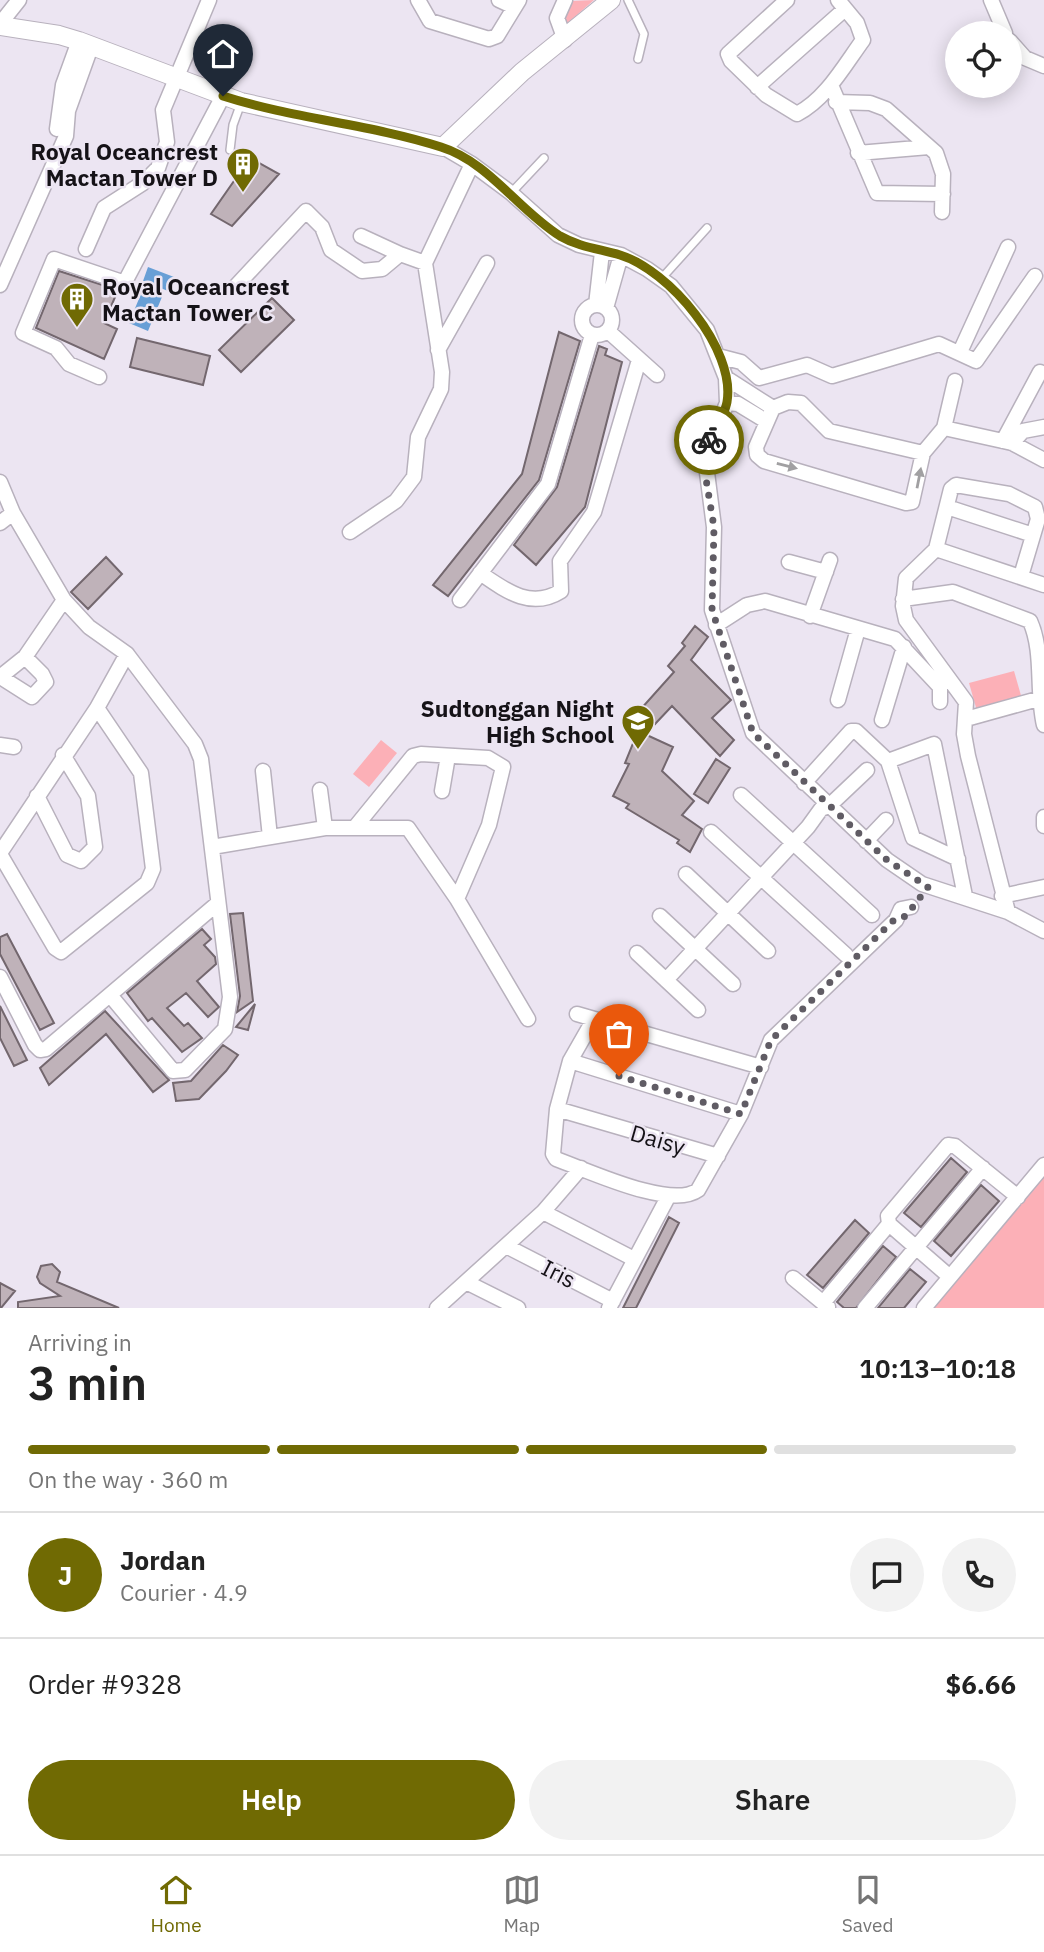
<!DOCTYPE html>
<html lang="en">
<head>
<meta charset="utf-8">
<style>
  :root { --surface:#fff; --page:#f2f2f2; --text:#222; --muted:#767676; --line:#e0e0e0; --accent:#706a03 }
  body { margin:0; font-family:"IBM Plex Sans",sans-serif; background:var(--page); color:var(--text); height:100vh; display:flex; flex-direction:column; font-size:26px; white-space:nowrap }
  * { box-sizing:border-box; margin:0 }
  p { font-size:23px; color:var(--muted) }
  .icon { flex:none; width:38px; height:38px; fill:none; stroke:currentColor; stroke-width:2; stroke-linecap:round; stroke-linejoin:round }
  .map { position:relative; height:1308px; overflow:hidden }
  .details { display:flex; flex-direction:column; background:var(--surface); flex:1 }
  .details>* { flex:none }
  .buttons { position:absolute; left:945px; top:21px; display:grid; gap:14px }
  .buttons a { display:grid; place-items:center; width:77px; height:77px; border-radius:50%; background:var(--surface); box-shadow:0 4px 18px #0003; font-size:35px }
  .pin { position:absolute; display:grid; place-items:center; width:60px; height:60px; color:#fff; margin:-72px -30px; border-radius:50% 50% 50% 0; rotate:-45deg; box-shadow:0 0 7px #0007 }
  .pin .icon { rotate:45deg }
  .courier { position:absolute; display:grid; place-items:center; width:70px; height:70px; margin:-35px; border:5px solid #706a03; border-radius:50%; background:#fff; color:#222; box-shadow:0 2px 9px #0007 }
  .summary em { font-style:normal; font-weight:600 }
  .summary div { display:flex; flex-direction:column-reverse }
  .summary { display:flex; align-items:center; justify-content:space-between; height:119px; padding:0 28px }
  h1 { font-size:46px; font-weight:600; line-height:52px }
  .bar { display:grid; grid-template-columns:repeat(4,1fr); gap:10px 7px; align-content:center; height:84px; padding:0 28px }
  .bar i { height:9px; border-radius:5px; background:var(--line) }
  .bar .current { background:var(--accent) }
  .bar p { grid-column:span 4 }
  .line { display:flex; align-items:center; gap:18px; padding:0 28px; border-top:2px solid var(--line) }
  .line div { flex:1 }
  .round { display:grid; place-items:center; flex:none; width:74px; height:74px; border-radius:37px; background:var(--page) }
  .cta { display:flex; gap:14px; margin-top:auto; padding:14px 28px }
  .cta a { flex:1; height:80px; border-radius:42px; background:var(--accent); color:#fff; font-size:28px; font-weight:600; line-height:80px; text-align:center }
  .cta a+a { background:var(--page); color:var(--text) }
  .dock { display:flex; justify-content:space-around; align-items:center; height:98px; border-top:2px solid var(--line); background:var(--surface); font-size:19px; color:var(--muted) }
  .dock a { display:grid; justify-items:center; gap:4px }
  .dock .current { color:var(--accent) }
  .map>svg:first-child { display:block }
</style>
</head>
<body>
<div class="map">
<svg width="1044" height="1308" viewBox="0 0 1044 1308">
  <rect width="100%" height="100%" fill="#ece5f2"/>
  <path fill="#fcb0b7" d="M 594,0 L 563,27 L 563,18 L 571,1 Z
    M 1014,671 L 1022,699 L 977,711 L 969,683 Z
    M 381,740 L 397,753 L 369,787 L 353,774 Z
    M 1044,1171 L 1044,1308 L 932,1308 Z"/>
  <path fill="#689fd6" d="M 148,267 L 174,277 L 168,291 L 143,281 Z
    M 145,284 L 164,292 L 148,331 L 129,323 Z"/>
  <path fill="#bfb2b9" stroke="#73676e" stroke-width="2" d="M 250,158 L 279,174 L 232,226 L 211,214 Z
    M 59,271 L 118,290 L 104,323 L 117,329 L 104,359 L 36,328 Z
    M 272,298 L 294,320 L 241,372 L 219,350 Z
    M 559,332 L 580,341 L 539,480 L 448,596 L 433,585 L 522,474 Z
    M 137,338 L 210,356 L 203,385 L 130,367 Z
    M 599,346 L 607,349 L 605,355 L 622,362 L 585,507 L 536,565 L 514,545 L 557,487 Z
    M 106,557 L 122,574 L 88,609 L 71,592 Z
    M 695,626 L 708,637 L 691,660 L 731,700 L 712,718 L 734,740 L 720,756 L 672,706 L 655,724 L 640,710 L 674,672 L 668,666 L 685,646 L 682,643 Z
    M 638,731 L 673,747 L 662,771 L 694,801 L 682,815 L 702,829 L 690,852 L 677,843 L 679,840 L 626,808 L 629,804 L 613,796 L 629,764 L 625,763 Z
    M 716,759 L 730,768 L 708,803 L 694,794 Z
    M 243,913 L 253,1001 L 237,1012 L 240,996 L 230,914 Z
    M 202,929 L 211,939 L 204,945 L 215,957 L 216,964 L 197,981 L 219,1007 L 208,1017 L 186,993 L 167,1008 L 184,1026 L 188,1023 L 202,1038 L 182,1052 L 152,1018 L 148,1021 L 127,993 Z
    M 7,934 L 54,1023 L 40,1030 L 0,954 L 0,937 Z
    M 255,1004 L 248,1030 L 236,1027 Z
    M 0,1006 L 27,1060 L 14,1066 L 0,1038 Z
    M 105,1011 L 169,1080 L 153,1092 L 106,1034 L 49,1085 L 40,1068 Z
    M 223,1045 L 238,1055 L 226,1071 L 199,1099 L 176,1101 L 173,1083 L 191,1081 Z
    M 951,1158 L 967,1172 L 921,1227 L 904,1213 Z
    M 981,1185 L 999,1201 L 951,1256 L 934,1241 Z
    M 669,1217 L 679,1223 L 636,1308 L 623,1308 Z
    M 855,1220 L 869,1233 L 823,1288 L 807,1275 Z
    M 883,1246 L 896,1257 L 856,1308 L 844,1308 L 837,1302 Z
    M 52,1264 L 60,1272 L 57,1282 L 119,1308 L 18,1308 L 18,1302 L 60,1296 L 40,1283 L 37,1277 L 41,1266 Z
    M 910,1269 L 926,1282 L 904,1308 L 878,1308 Z
    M 0,1283 L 15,1291 L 1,1308 L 0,1308 Z"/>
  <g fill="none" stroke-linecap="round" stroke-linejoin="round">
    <defs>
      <path id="service" d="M 628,0 L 644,34 L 638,59
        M 230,150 L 233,125 L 241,103
        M 511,193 L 544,158
        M 661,279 L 707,228"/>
      <path id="minor" d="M 418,0 L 430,21 L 489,39 L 497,36 L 519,0
        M 499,0 L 514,7
        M 787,0 L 728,54 L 731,61 L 766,95 L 797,114 C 826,99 844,66 863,40 L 857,23 L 838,0
        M 991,0 L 1005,33
        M 0,24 L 19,0
        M 565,40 L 557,18 L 565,0
        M 1010,41 L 1025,58 L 1044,66
        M 831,85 L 877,193 L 943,194
        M 757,87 L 845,9
        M 836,102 L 870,103 L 886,109 L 936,153 L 943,174 L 942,212
        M 57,129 L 63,85 L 79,41
        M 443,147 L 472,164 L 511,193 L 558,235 L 579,245 L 621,255 L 647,269 L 671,286 L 707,330 L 726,378 L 727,403 L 705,457 L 714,527 L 712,610 L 753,733 L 887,860 L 922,884 L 1008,912 L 1044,931
        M 858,153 L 929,147
        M 361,236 L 400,254
        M 86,249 L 104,208 L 143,183 L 158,168 L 167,142 L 163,110 L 209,0
        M 0,285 L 66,136 L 68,111 L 91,47
        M 236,286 L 306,211 L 322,227 L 331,250 L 362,271 L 382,269 L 400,254 L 425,263
        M 596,305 L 602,252
        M582 320a15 15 0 1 1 30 0a15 15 0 1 1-30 0Z
        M 606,308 L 621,255
        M 608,331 L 657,375
        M 438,350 L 487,263
        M 960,352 L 1008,247
        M 718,356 L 741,362 L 759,378 L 807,365 L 832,376 L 939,344 L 976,361 L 1035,276
        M 99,377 L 69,364 L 56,348 L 23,333 L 54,259 L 119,281 L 126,280 L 223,96
        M 726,378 L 773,408
        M 727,403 L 738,404 L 766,421
        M 944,428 L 1012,443 L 1044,460
        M 1003,441 L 1040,372
        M 1012,443 L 1023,431 L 1044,427
        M 923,453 L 829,431 L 801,403 L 788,402 L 773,408 L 756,447 L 757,455 L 764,461 L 906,503 L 912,502 L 923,453 L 944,428 L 955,381
        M 0,482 L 13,513 L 64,600 L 89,627 L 127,654 L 195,744 L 201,759 L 230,997 L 225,1029 L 185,1070 L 173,1071 L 110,995
        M 947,507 L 1033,535
        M 0,523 L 13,513
        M 350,532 L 396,501 L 414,477 L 418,437 L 441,389 L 442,372 L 425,263 L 472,164
        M 936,549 L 1044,585
        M 789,562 L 826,572
        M 480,573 C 506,591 531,610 561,591 L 560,561 L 594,512 L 639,360
        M 903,599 L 953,592 L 1030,621 C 1044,652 1036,691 1044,725
        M 460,600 L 548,484 L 592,335
        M 810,616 L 830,560
        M 716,625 L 747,605 L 765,601 L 895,639 L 940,687 L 940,702
        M 0,677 L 25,657 L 64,600
        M 2,678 L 32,697 L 46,682 L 42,674 L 25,657
        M 838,700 L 858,629
        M 966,719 L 1038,699
        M 882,720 L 904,647
        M 0,745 L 14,747
        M 888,761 L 934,744 L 965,896
        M 263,771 L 270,837
        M 804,783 L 851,731 L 856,731 L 888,761 L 913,838 L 958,859
        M 320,790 L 325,828
        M 442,791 L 448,756
        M 741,795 L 872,915
        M 37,796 L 67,855 L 81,861 L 95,847 L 88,796 L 63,755
        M 1044,817 L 1044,826
        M 356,826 L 413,756 L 421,754 L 488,758 L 503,767 L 489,825 L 457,899
        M 711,832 L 846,955
        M 866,841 L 886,820
        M 212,847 L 325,828 L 408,828 L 457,899 L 528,1019
        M 0,853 L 97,708 L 127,654
        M 0,854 L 55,948 L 61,952 L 147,883 L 153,869 L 141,773 L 97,708
        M 686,874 L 768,951
        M 1002,896 L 1044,887
        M 1008,912 L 968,756 L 964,734 L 966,702 L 906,620 L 903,606 L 906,578 L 936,549 L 951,489 L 956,485 L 1009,494 L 1035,507 L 1038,519 L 1021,576
        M 660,916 L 733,984
        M 637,953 L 698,1010
        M 0,977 L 35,1045 L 40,1050 L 46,1049 L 218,903
        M 666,980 L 808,827 L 821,809 L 829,806 L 867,770
        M 577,1014 L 761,1067
        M 594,1019 L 570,1061 L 557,1109 L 553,1154 L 556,1159 C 587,1170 671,1210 698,1190 L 741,1114 L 771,1040 L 896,920 L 901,909 L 911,907
        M 570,1061 L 741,1114
        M 557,1109 L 718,1156
        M 543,1212 L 634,1259
        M 889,1224 L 950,1277
        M 506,1246 L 613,1301
        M 793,1278 L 828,1307
        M 466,1282 L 518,1308
        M 823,1303 L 889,1224 L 888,1216 L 948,1145 L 955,1146 L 1018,1197
        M 437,1308 L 543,1212 L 581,1168
        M 609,1308 L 668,1197
        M 865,1308 L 983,1168
        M 924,1308 L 1044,1165"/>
      <path id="tertiary" d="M 0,26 L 59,35 L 79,41 L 241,102 L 443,147 L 522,72 L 611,0"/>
    </defs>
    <use href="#service" stroke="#b8b1bd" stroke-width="10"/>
    <use href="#minor" stroke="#b8b1bd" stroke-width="17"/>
    <use href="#tertiary" stroke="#b8b1bd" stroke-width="20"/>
    <use href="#service" stroke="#fff" stroke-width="7"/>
    <use href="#minor" stroke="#fff" stroke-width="14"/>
    <use href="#tertiary" stroke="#fff" stroke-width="18"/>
  </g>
  <defs><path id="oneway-solid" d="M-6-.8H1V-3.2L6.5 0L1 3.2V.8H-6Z" transform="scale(1.75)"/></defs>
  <g fill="#a1a0a2">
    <use href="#oneway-solid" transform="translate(787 466) rotate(14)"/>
    <use href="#oneway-solid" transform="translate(919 478) rotate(-79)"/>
  </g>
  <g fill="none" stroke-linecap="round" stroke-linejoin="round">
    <path stroke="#605c64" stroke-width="7" stroke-dasharray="0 12.6" d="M 619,1076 L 741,1114 L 771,1040 L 895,919 L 906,916 L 928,887 L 887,860 L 753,733 L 712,610 L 714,527 L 704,467 L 709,440"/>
    <path stroke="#706a03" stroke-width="9" d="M 223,96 C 294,119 370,124 441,147 C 489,162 518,210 560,236 C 579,247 600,249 620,255 C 669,270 736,349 727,402 C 725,414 715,429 709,440"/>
  </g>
  <defs>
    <symbol id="building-pin" viewBox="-11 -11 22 30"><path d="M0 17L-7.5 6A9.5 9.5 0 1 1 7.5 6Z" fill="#706a03" stroke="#ece5f2"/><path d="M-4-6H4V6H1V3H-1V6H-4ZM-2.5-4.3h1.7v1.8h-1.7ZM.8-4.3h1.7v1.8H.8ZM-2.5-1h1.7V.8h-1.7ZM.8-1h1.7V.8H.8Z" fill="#fff"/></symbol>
    <symbol id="school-pin" viewBox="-11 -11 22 30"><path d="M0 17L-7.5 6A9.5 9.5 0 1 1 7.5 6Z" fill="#706a03" stroke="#ece5f2"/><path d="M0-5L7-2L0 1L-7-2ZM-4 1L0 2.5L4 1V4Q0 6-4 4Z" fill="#fff"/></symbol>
  </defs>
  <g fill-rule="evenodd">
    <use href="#building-pin" x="224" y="145" width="38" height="52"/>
    <use href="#building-pin" x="58" y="280" width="38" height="52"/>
    <use href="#school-pin" x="619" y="702" width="38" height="52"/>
  </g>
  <g text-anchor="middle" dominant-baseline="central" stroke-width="5" stroke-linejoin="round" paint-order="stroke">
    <g font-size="23" font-weight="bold" fill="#151217" stroke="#ece5f2" text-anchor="end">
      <text x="218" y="151">Royal Oceancrest<tspan x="218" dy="26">Mactan Tower D</tspan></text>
      <text x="102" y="286" text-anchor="start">Royal Oceancrest<tspan x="102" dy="26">Mactan Tower C</tspan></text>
      <text x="614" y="708">Sudtonggan Night<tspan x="614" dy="26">High School</tspan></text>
    </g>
    <g font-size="23" fill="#151217" stroke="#ece5f2">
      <text transform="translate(658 1139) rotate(16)">Daisy</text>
      <text transform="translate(559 1273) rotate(27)">Iris</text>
    </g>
  </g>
</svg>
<div class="buttons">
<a><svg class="icon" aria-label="locate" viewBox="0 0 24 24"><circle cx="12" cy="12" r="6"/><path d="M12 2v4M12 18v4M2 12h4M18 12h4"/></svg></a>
</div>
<div class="pin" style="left:619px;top:1076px;background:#ea580c"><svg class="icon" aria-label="bag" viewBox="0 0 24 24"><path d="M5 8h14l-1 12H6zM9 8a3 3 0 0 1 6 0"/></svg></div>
<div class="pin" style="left:223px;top:96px;background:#1f2937"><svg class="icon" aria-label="home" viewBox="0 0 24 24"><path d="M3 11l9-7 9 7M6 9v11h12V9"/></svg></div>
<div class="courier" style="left:709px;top:440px"><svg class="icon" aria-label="bike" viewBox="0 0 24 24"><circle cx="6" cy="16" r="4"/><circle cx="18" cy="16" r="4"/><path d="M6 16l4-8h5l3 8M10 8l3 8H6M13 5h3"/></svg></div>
</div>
<section class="details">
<div class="summary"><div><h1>3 min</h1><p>Arriving in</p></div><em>10:13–10:18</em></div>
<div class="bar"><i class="current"></i><i class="current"></i><i class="current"></i><i></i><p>On the way · 360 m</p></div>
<div class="line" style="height:126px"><b class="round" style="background:var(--accent);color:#fff">J</b><div><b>Jordan</b><p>Courier · 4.9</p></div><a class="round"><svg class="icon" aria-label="chat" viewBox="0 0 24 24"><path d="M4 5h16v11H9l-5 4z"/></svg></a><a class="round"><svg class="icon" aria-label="phone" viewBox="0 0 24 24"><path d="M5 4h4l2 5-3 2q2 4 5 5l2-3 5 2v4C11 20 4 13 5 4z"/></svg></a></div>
<div class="line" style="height:91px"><div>Order #9328</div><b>$6.66</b></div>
<div class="cta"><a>Help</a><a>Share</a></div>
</section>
<nav class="dock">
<a class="current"><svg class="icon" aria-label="home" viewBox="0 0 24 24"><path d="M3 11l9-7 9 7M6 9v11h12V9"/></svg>Home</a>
<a><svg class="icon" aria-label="map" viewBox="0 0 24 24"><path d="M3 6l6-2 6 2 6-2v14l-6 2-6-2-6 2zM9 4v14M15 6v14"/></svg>Map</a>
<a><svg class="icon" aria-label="saved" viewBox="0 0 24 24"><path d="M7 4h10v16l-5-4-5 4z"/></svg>Saved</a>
</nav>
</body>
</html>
